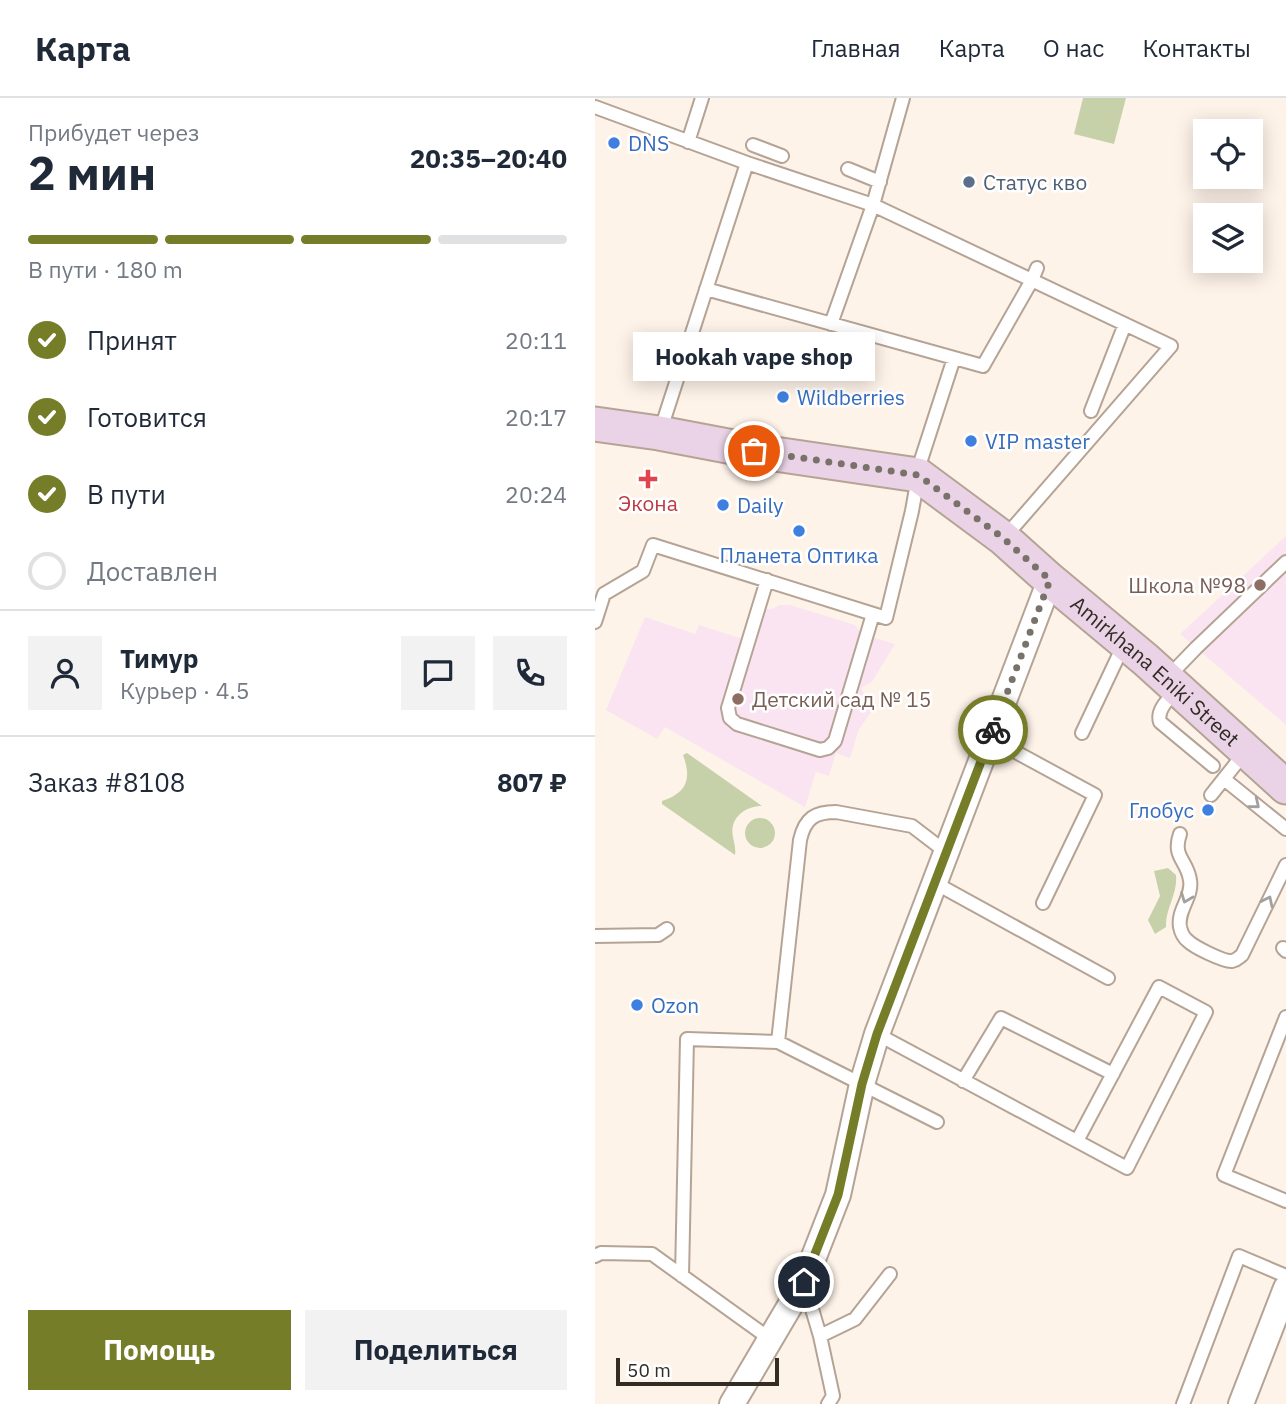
<!DOCTYPE html>
<html lang="ru">
<head>
<meta charset="utf-8">
<style>
  :root { --surface:#fff; --page:#f2f2f3; --text:#1f2937; --muted:#747a83; --line:#e0e1e3; --accent:#767d28 }
  body { margin:0; font-family:"IBM Plex Sans",sans-serif; background:var(--page); color:var(--text); height:100vh; display:flex; flex-direction:column; font-size:26px; white-space:nowrap }
  * { box-sizing:border-box; margin:0 }
  p { font-size:23px; color:var(--muted) }
  .icon { flex:none; width:38px; height:38px; fill:none; stroke:currentColor; stroke-width:2; stroke-linecap:round; stroke-linejoin:round }
  .map { position:relative; flex:1; overflow:hidden }
  .details { display:flex; flex-direction:column; background:var(--surface); width:595px }
  .details>* { flex:none }
  .tools { position:absolute; left:598px; top:21px; display:grid; gap:14px }
  .tools a { display:grid; place-items:center; width:70px; height:70px; border-radius:0px; background:var(--surface); box-shadow:0 4px 18px #0003; font-size:35px }
  .scale { position:absolute; left:21px; bottom:18px; width:163px; box-sizing:border-box; padding-left:7px; border:4px solid #322c25; border-top:0; font-size:19px; line-height:24px; white-space:nowrap; color:#322c25; -webkit-text-stroke:5px #fff; paint-order:stroke }
  .pin { position:absolute; display:grid; place-items:center; width:60px; height:60px; color:#fff; margin:-30px; border:4px solid #fff; border-radius:50%; box-shadow:0 2px 7px #0007 }
  .courier { position:absolute; display:grid; place-items:center; width:70px; height:70px; margin:-35px; border:5px solid #767d28; border-radius:50%; background:#fff; color:#222; box-shadow:0 2px 9px #0007 }
  .bubble { position:absolute; height:49px; border-radius:0px; background:var(--surface); box-shadow:0 4px 18px #0003; font-size:23px; font-weight:700; line-height:49px; text-align:center }
  .overview em { font-style:normal; font-weight:700 }
  .overview div { display:flex; flex-direction:column-reverse }
  .overview { display:flex; align-items:center; justify-content:space-between; height:119px; padding:0 28px }
  h1 { font-size:46px; font-weight:700; line-height:52px }
  .bar { display:grid; grid-template-columns:repeat(4,1fr); gap:10px 7px; align-content:center; height:84px; padding:0 28px }
  .bar i { height:9px; border-radius:5px; background:var(--line) }
  .bar .active { background:var(--accent) }
  .bar p { grid-column:span 4 }
  .line { display:flex; align-items:center; gap:18px; padding:0 28px; border-top:2px solid var(--line) }
  .line div { flex:1 }
  .round { display:grid; place-items:center; flex:none; width:74px; height:74px; border-radius:0px; background:var(--page) }
  ol { padding:0 28px; list-style:none }
  li { display:flex; align-items:center; gap:21px; height:77px }
  li p { margin-inline-start:auto }
  li .icon { padding:7px; border-radius:50%; background:var(--accent); color:#fff; stroke-width:4 }
  li:last-child { color:var(--muted) }
  li i { width:38px; height:38px; border:4px solid var(--line); border-radius:50% }
  .primary-button { display:flex; gap:14px; margin-top:auto; padding:14px 28px }
  .primary-button a { flex:1; height:80px; border-radius:0px; background:var(--accent); color:#fff; font-size:28px; font-weight:700; line-height:80px; text-align:center }
  .primary-button a+a { background:var(--page); color:var(--text) }
  header { display:flex; align-items:center; gap:42px; box-sizing:border-box; height:98px; padding:0 35px; background:var(--surface); border-bottom:2px solid var(--line) }
  header strong { font-size:33px }
  nav { display:flex; gap:38px; margin-inline-start:auto; font-size:24px }
  main { display:flex; flex:1; min-height:0 }
  .map>svg:first-child { display:block }
</style>
</head>
<body>
<header>
<strong>Карта</strong>
<nav><a>Главная</a><a>Карта</a><a>О нас</a><a>Контакты</a></nav>
</header>
<main>
<section class="details">
<div class="overview"><div><h1>2 мин</h1><p>Прибудет через</p></div><em>20:35–20:40</em></div>
<div class="bar"><i class="active"></i><i class="active"></i><i class="active"></i><i></i><p>В пути · 180 m</p></div>
<ol>
<li><svg class="icon" aria-label="check" viewBox="0 0 24 24"><path d="M5 12l5 5 9-10"/></svg>Принят<p>20:11</p></li>
<li><svg class="icon" aria-label="check" viewBox="0 0 24 24"><path d="M5 12l5 5 9-10"/></svg>Готовится<p>20:17</p></li>
<li><svg class="icon" aria-label="check" viewBox="0 0 24 24"><path d="M5 12l5 5 9-10"/></svg>В пути<p>20:24</p></li>
<li><i></i>Доставлен</li>
</ol>
<div class="line" style="height:126px"><a class="round"><svg class="icon" aria-label="person" viewBox="0 0 24 24"><circle cx="12" cy="8" r="4"/><path d="M4 21q1-7 8-7t8 7"/></svg></a><div><b>Тимур</b><p>Курьер · 4.5</p></div><a class="round"><svg class="icon" aria-label="chat" viewBox="0 0 24 24"><path d="M4 5h16v11H9l-5 4z"/></svg></a><a class="round"><svg class="icon" aria-label="phone" viewBox="0 0 24 24"><path d="M5 4h4l2 5-3 2q2 4 5 5l2-3 5 2v4C11 20 4 13 5 4z"/></svg></a></div>
<div class="line" style="height:91px"><div>Заказ #8108</div><b>807 ₽</b></div>
<div class="primary-button"><a>Помощь</a><a>Поделиться</a></div>
</section>
<div class="map">
<svg width="691" height="1306" viewBox="0 0 691 1306">
  <rect width="100%" height="100%" fill="#fef3e9"/>
  <path fill="#fae4f1" d="M 691,438 L 691,627 L 585,536 Z
    M 185,507 L 195,507 L 260,527 L 267,536 L 300,546 L 277,584 L 266,590 L 278,612 L 264,631 L 255,660 L 241,655 L 234,678 L 221,674 L 210,709 L 70,629 L 62,641 L 11,612 L 50,519 L 100,536 L 104,527 L 148,541 L 157,512 L 177,511 Z"/>
  <path fill="#c6d1a9" d="M 488,0 L 531,0 L 519,46 L 479,36 Z
    M 92,655 L 167,708 C 150,708 134,720 138,739 C 139,745 141,750 140,757 L 67,706 L 67,703 C 92,695 97,681 88,657 Z
    M150 735a15 15 0 1 1 30 0a15 15 0 1 1-30 0Z
    M 573,770 L 581,777 C 583,796 570,811 571,829 L 560,836 L 553,822 L 565,798 L 559,773 Z"/>
  <g fill="none" stroke-linecap="round" stroke-linejoin="round">
    <defs>
      <path id="lane" d="M 0,9 L 152,65 L 278,107 L 576,248 L 409,440
        M 93,44 L 107,0
        M 158,47 L 187,58
        M 253,71 L 285,84
        M 111,191 L 388,268 L 437,182 L 442,170
        M 236,226 L 278,107 L 308,0
        M 496,313 L 530,226
        M 65,334 L 152,65
        M 172,482 L 133,610 L 135,620 L 142,626 L 225,652 L 233,650 L 240,643 L 278,516
        M 0,524 L 9,496 L 48,473 L 58,447 L 291,520 L 317,413 L 326,362 L 359,260
        M 572,580 L 601,550 L 691,464
        M 583,591 C 575,600 561,611 565,624 L 618,668
        M 487,635 L 530,544
        M 395,640 L 500,697 L 448,805
        M 629,681 L 691,731
        M 616,697 L 651,653
        M 585,736 C 577,759 592,762 595,782 C 598,799 582,812 585,829 C 586,834 589,840 593,843 C 599,849 629,864 637,863 C 642,862 643,860 647,857 L 691,767
        M 340,785 L 513,880
        M 0,838 L 63,837 L 72,831
        M 688,850 L 691,853
        M 691,919 L 629,1077 L 691,1103
        M 282,936 L 532,1070 L 611,914 L 564,889 L 482,1043
        M 183,944 L 205,742 C 210,720 220,714 241,714 L 317,728 L 351,754
        M 368,983 L 406,920 L 518,976
        M 0,1158 L 6,1155 L 57,1156 L 175,1241
        M 87,1178 L 92,941 L 183,944 L 342,1024
        M 209,1184 L 225,1238 L 260,1221 L 295,1176
        M 225,1238 L 238,1298 L 233,1306
        M 588,1306 L 644,1158 L 691,1178"/>
      <path id="street" d="M 137,1306 L 209,1184 L 243,1097 L 267,986 L 282,936 L 455,482
        M 646,1306 L 691,1190"/>
      <g id="secondary">
        <path id="s1" d="M 0,326 L 64,335 L 159,353 L 323,377 L 408,440 L 455,482 L 551,562 L 691,689"/>
      </g>
    </defs>
    <use href="#lane" stroke="#b5a495" stroke-width="16"/>
    <use href="#street" stroke="#b5a495" stroke-width="28"/>
    <use href="#secondary" stroke="#b5a495" stroke-width="37"/>
    <use href="#lane" stroke="#fff" stroke-width="12"/>
    <use href="#street" stroke="#fff" stroke-width="24"/>
    <use href="#secondary" stroke="#ead3e6" stroke-width="33"/>
  </g>
  <defs><path id="oneway-chevron" d="M-2-3.5L2.5 0L-2 3.5" fill="none" stroke-width="1.6" stroke-linecap="round" stroke-linejoin="round" transform="scale(1.75)"/></defs>
  <g stroke="#a3a09d">
    <use href="#oneway-chevron" transform="translate(660 706) rotate(39)"/>
    <use href="#oneway-chevron" transform="translate(591 800) rotate(111)"/>
    <use href="#oneway-chevron" transform="translate(673 803) rotate(-64)"/>
  </g>
  <g fill="none" stroke-linecap="round" stroke-linejoin="round">
    <path stroke="#79726a" stroke-width="7" stroke-dasharray="0 12.6" d="M 159,353 L 323,377 L 408,440 L 455,482 L 398,632"/>
    <path stroke="#767d28" stroke-width="9" d="M 209,1184 L 243,1097 L 267,986 L 282,936 L 398,632"/>
  </g>
  <g fill="#3f7fe0" stroke="#fff" stroke-width="2.5">
    <circle cx="19" cy="45" r="7"/>
    <circle cx="188" cy="299" r="7"/>
    <circle cx="376" cy="343" r="7"/>
    <circle cx="128" cy="407" r="7"/>
    <circle cx="204" cy="433" r="7"/>
    <circle cx="613" cy="712" r="7"/>
    <circle cx="42" cy="907" r="7"/>
  </g>
  <circle fill="#5c6f8a" stroke="#fff" stroke-width="2.5" cx="374" cy="84" r="7"/>
  <path fill="#e0444e" stroke="#fff" stroke-width="2.5" d="M49.5 370.5h7v7h7v7h-7v7h-7v-7h-7v-7h7z"/>
  <g fill="#8d6e63" stroke="#fff" stroke-width="2.5">
    <circle cx="665" cy="487" r="7"/>
    <circle cx="143" cy="601" r="7"/>
  </g>
  <g text-anchor="middle" dominant-baseline="central" stroke-width="5" stroke-linejoin="round" paint-order="stroke">
    <g font-size="21" fill="#366cbe" stroke="#fff" text-anchor="start">
      <text x="33" y="45">DNS</text>
      <text x="202" y="299">Wildberries</text>
      <text x="390" y="343">VIP master</text>
      <text x="142" y="407">Daily</text>
      <text x="204" y="457" text-anchor="middle">Планета Оптика</text>
      <text x="599" y="712" text-anchor="end">Глобус</text>
      <text x="56" y="907">Ozon</text>
    </g>
    <g font-size="21" fill="#4e5e75" stroke="#fff" text-anchor="start">
      <text x="388" y="84">Статус кво</text>
    </g>
    <g font-size="21" fill="#be3a42" stroke="#fff">
      <text x="53" y="405">Экона</text>
    </g>
    <g font-size="21" fill="#785e54" stroke="#fff" text-anchor="end">
      <text x="651" y="487">Школа №98</text>
      <text x="157" y="601" text-anchor="start">Детский сад № 15</text>
    </g>
    <g font-size="21" fill="#322c25" stroke="#fff">
      <text stroke="none"><textPath href="#s1" startOffset="635">Amirkhana Eniki Street</textPath></text>
    </g>
  </g>
</svg>
<div class="tools">
<a><svg class="icon" aria-label="locate" viewBox="0 0 24 24"><circle cx="12" cy="12" r="6"/><path d="M12 2v4M12 18v4M2 12h4M18 12h4"/></svg></a>
<a><svg class="icon" aria-label="layers" viewBox="0 0 24 24"><path d="M12 4l9 5-9 5-9-5zM3 14l9 5 9-5"/></svg></a>
</div>
<div class="scale">50 m</div>
<div class="pin" style="left:159px;top:353px;background:#ea580c"><svg class="icon" aria-label="bag" viewBox="0 0 24 24"><path d="M5 8h14l-1 12H6zM9 8a3 3 0 0 1 6 0"/></svg></div>
<div class="pin" style="left:209px;top:1184px;background:#1f2937"><svg class="icon" aria-label="home" viewBox="0 0 24 24"><path d="M3 11l9-7 9 7M6 9v11h12V9"/></svg></div>
<div class="courier" style="left:398px;top:632px"><svg class="icon" aria-label="bike" viewBox="0 0 24 24"><circle cx="6" cy="16" r="4"/><circle cx="18" cy="16" r="4"/><path d="M6 16l4-8h5l3 8M10 8l3 8H6M13 5h3"/></svg></div>
<div class="bubble" style="left:38px;top:234px;width:242px">Hookah vape shop</div>
</div>
</main>
</body>
</html>
